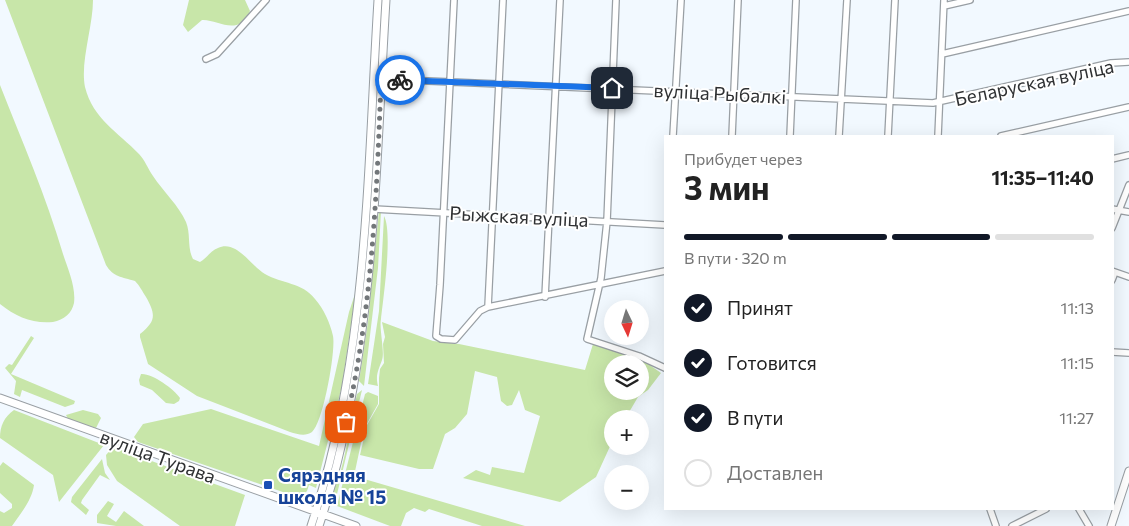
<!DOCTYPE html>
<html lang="ru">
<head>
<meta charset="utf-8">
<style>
  :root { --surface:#fff; --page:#f6f6f6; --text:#222; --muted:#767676; --line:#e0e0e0; --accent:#111827 }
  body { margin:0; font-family:Commissioner,sans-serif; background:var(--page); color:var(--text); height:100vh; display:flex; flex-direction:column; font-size:19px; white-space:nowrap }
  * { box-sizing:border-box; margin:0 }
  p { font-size:16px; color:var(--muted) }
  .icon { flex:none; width:28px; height:28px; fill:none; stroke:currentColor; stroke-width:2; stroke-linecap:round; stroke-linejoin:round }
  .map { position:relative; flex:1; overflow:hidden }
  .panel { position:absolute; left:664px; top:135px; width:450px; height:375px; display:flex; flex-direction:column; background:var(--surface); border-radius:0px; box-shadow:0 5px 20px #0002 }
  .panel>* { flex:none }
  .needle { width:32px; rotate:176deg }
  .controls { position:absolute; left:604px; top:300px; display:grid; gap:10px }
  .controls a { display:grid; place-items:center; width:45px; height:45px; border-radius:50%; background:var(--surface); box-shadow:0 5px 20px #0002; font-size:25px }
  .pin { position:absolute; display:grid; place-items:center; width:42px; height:42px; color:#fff; margin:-21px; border-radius:10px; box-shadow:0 2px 8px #0006 }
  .courier { position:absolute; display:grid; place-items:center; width:50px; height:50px; margin:-25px; border:4px solid #1a73e8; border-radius:50%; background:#fff; color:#222; box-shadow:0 1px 6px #0007 }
  .summary em { font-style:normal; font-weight:700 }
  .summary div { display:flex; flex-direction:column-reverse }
  .summary { display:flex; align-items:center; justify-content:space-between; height:85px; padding:0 20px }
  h1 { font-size:32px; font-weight:700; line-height:38px }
  .bar { display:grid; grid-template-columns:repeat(4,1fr); gap:8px 5px; align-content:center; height:60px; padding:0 20px }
  .bar i { height:6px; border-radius:4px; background:var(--line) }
  .bar .current { background:var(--accent) }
  .bar p { grid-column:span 4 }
  ol { padding:0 20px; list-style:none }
  li { display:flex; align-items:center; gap:15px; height:55px }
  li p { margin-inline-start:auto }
  li .icon { padding:5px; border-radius:50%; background:var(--accent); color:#fff; stroke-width:4 }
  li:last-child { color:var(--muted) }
  li i { width:28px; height:28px; border:2px solid var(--line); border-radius:50% }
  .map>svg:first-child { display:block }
</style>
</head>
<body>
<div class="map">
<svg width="1129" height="526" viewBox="0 0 1129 526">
  <rect width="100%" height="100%" fill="#f2f9ff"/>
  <path fill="#c8e6a9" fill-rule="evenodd" d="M 5,0 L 93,0 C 93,27 80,62 85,87 C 93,119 118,132 139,154 C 145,160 148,169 153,176 C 163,191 179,206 186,222 C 191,234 187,248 193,259 L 200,262 C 207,258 210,251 218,248 C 236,239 251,266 265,274 C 282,284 302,282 315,299 C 324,309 330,323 333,336 C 336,351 323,423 312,432 C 305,437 297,434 290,432 L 197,396 L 148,364 L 140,337 L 140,334 C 156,321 156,315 146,297 C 142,291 140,286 135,281 C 122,277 113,277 106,265 Z
    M 189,0 L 245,0 L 250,11 C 238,38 218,19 202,20 L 188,32 L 183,25 Z
    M 0,85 C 22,141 46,196 63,254 C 68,269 76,287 74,303 C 72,313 64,320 53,322 C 33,324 16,317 0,304 Z
    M 379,211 L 381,211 L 378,268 L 364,386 L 359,381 L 368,322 Z
    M 384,216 C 393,232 383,300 381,319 C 379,329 385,352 382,360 C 379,369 375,375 378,386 L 368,384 L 379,311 Z
    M 356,291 L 342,386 L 316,488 L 309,485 L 307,491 L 300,498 L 138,442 L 134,437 L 143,424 L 211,409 L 319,446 L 349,312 Z
    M 382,322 L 433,341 L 459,344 L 585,370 L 593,344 L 634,354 L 661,373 L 648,390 L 638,397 L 625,419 L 612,419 L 612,442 L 596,477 L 560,502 L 463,478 L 476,470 L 490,475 L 492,467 L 524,473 L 540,416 L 525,410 L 519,390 L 512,405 L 507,406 L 501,401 L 497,377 L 475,371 L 467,414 L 455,428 L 445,434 L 433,469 L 419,469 L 360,455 L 367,425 L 379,404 L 379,378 L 380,369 L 384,363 L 383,344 L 385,337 ZM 612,364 L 640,364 L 640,391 L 612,391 Z
    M 31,336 L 34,338 L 11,374 L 75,401 L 74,404 L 65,407 L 22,390 L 20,397 L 14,394 L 16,381 L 5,368 L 9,364 L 12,365 Z
    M 141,374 C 152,373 174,389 180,398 L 179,401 L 174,404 L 166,403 L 152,390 L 140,385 L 139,380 Z
    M 362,390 L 339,486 L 337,494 L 333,495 C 331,486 339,479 341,470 C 348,445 351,419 357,394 Z
    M 368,392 L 378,396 L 378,404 L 364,429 L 354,476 L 525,526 L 482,526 L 429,509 L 425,512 L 414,508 L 406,513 L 401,526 L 390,526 L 337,506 L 365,394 Z
    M 14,410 L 104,445 L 59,502 L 53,475 L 0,438 C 0,426 4,417 14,410 Z
    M 83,410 L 98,414 L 101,418 L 96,428 L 68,419 L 66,415 Z
    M 113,447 L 245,495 L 235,526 L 180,526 L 117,481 L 107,465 L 106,455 Z
    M 102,459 L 105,473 L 110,480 L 100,475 L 82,500 L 81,503 L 89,510 L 86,515 L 71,502 L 72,497 Z
    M 3,462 L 34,485 C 32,500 21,513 12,526 L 0,526 L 0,511 L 4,513 L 12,508 L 12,504 L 0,493 L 0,466 Z
    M 108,501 L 114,504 L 107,516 L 116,522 L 124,511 L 144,526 L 116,526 L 97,523 L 97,515 Z"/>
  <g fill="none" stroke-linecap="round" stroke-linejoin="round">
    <defs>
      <path id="minor" d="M 454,0 L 440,285 L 436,336 L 441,339 L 455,340 L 480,311 L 488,307 L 503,0
        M 616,0 L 607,221 L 601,278 L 587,339 L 639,356 L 665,368
        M 944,6 L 970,0
        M 942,54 L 1129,11
        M 206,59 L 217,54 L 266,0
        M 381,79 L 933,103 L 1111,63 L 1129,62
        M 673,136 L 681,0
        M 732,136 L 738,0
        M 790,136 L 796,0
        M 839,136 L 847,0
        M 888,136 L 895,0
        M 938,136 L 944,0
        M 1001,136 L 1129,107
        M 1112,159 L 1129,155
        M 374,209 L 665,225
        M 1112,209 L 1129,212
        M 1112,228 L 1129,185
        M 1112,271 L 1129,277
        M 1112,280 L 1115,272
        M 545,297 L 560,0
        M 488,307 L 665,271
        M 1112,352 L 1129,353
        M 990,509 L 996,526
        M 1079,509 L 1089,526
        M 1012,526 L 1046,509"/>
      <path id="major" d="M 0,398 L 356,526
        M 311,526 C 368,356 367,177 378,0
        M 319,526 C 375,356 375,177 386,0
        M 1111,526 L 1129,471"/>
    </defs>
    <use href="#minor" stroke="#999fa4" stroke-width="8"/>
    <use href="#major" stroke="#999fa4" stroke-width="9"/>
    <use href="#minor" stroke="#fff" stroke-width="5.5"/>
    <use href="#major" stroke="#fff" stroke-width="7"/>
  </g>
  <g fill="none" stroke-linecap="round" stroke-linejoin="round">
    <path stroke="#73777a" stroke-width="5" stroke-dasharray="0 9" d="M 346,422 C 372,310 377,194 381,79 L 400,80"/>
    <path stroke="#1a73e8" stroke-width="6" d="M 400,80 L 612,88"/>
  </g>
  <rect fill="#1a4fb4" stroke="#fff" stroke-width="2" x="263" y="480" width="10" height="10" rx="2.5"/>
  <g text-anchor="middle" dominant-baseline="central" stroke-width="4" stroke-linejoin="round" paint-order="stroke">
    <g font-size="19" fill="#2f3133" stroke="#fff">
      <text transform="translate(1034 82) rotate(-12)">Беларуская вуліца</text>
      <text transform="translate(720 93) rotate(3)">вуліца Рыбалкі</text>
      <text transform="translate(519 216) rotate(3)">Рыжская вуліца</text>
      <text transform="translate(158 456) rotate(20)">вуліца Турава</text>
    </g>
    <g font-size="19" font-weight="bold" fill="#164399" stroke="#fff" text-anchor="start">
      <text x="278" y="474">Сярэдняя<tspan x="278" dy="22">школа № 15</tspan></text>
    </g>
  </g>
</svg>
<div class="controls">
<a><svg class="needle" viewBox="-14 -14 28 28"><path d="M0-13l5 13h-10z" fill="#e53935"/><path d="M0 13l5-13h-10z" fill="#767676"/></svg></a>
<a><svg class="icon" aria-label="layers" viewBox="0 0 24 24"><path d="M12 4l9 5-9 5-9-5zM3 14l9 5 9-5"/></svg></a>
<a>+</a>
<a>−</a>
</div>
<div class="pin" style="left:346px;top:422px;background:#ea580c"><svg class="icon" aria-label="bag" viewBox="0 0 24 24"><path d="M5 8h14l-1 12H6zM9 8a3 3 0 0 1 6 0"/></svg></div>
<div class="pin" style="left:612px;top:88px;background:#1f2937"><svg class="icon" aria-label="home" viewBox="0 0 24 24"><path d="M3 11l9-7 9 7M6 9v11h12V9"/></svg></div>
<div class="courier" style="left:400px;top:80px"><svg class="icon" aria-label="bike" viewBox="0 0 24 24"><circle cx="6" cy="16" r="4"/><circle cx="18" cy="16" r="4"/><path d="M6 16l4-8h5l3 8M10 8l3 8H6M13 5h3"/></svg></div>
<section class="panel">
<div class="summary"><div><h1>3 мин</h1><p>Прибудет через</p></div><em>11:35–11:40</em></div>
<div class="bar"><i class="current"></i><i class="current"></i><i class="current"></i><i></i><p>В пути · 320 m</p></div>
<ol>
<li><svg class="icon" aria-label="check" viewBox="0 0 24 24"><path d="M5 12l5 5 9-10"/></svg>Принят<p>11:13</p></li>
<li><svg class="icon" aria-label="check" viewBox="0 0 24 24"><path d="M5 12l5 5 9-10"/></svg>Готовится<p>11:15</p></li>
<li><svg class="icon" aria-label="check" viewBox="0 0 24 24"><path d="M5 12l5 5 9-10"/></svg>В пути<p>11:27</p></li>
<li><i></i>Доставлен</li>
</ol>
</section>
</div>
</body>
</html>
